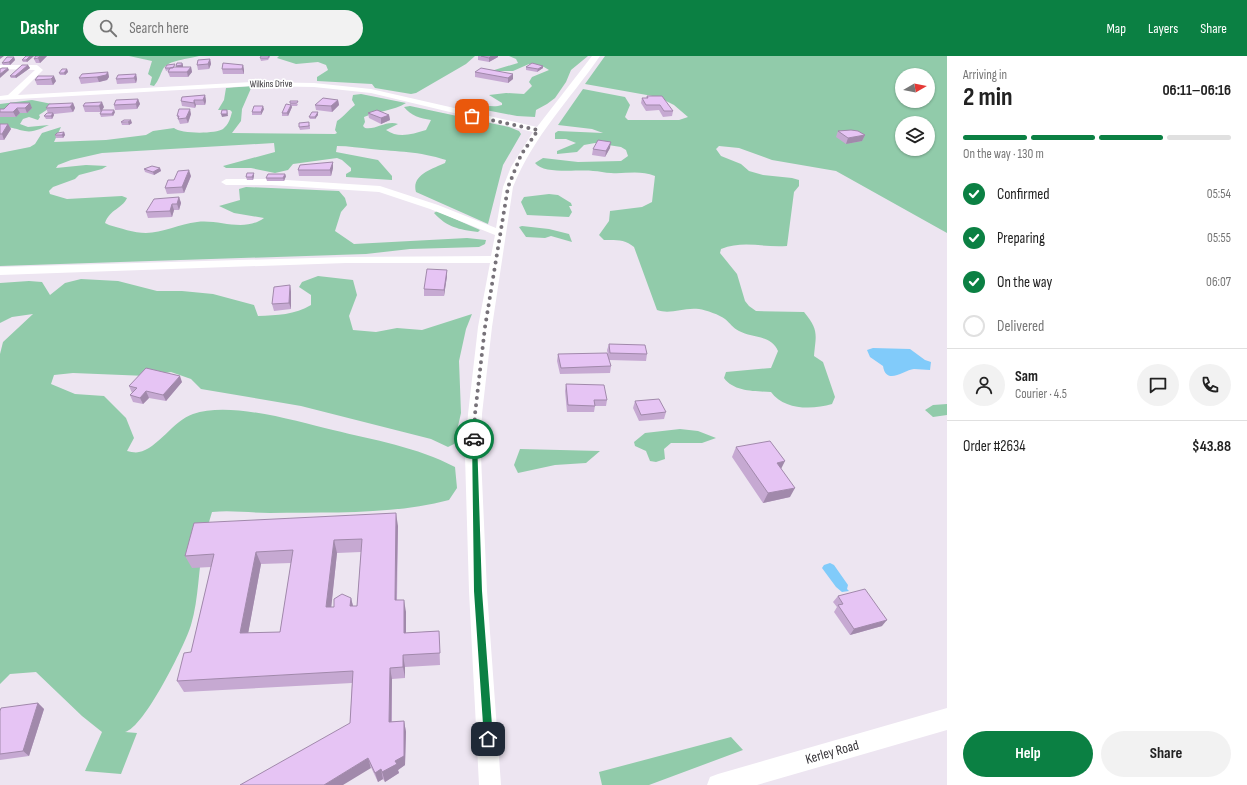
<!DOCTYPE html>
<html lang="en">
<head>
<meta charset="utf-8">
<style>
  :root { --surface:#fff; --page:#f2f2f2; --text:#222; --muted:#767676; --line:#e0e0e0; --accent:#0b8043 }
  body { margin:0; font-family:"Sofia Sans Condensed",sans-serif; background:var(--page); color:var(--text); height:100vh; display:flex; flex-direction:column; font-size:15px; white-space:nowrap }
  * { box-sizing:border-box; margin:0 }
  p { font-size:13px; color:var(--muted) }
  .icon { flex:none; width:22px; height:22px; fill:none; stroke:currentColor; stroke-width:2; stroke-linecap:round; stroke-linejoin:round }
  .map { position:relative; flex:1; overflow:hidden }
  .panel { display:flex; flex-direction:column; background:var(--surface); width:300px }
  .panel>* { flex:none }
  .needle { width:26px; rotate:81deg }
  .controls { position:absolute; left:895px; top:12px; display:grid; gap:8px }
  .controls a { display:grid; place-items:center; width:40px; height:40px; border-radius:50%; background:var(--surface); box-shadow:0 1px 3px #0004; font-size:20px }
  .pin { position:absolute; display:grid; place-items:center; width:34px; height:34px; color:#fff; margin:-17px; border-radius:8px; box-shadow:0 2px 6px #0006 }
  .courier { position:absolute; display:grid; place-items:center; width:40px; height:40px; margin:-20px; border:3px solid #0b8043; border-radius:50%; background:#fff; color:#222; box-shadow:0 1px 5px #0007 }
  .head em { font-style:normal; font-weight:700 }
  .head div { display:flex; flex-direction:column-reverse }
  .head { display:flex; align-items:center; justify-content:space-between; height:68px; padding:0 16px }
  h1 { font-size:26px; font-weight:700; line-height:30px }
  .bar { display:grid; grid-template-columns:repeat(4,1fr); gap:6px 4px; align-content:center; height:48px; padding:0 16px }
  .bar i { height:5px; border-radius:3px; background:var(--line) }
  .bar .on { background:var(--accent) }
  .bar p { grid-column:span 4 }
  .line { display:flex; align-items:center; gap:10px; padding:0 16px; border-top:1px solid var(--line) }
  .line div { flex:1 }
  .round { display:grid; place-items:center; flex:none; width:42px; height:42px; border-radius:21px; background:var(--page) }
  ol { padding:0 16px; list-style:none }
  li { display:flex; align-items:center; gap:12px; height:44px }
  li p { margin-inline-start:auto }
  li .icon { padding:4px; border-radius:50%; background:var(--accent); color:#fff; stroke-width:4 }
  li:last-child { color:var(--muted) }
  li i { width:22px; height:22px; border:2px solid var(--line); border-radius:50% }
  .action { display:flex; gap:8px; margin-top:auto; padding:8px 16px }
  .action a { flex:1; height:46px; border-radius:24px; background:var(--accent); color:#fff; font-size:16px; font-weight:700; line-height:46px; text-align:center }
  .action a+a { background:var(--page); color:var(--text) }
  header { display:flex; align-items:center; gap:24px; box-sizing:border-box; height:56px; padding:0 20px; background:var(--accent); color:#fff }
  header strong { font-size:19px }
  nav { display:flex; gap:22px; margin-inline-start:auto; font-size:14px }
  .search { width:280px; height:36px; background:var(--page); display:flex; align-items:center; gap:10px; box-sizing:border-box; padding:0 14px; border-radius:22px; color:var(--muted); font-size:15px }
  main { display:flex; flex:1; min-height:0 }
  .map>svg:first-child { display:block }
</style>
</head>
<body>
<header>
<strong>Dashr</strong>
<div class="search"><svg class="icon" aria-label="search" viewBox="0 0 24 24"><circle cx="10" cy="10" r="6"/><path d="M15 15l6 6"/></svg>Search here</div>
<nav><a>Map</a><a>Layers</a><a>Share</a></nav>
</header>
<main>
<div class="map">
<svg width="947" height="729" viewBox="0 0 947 729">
  <rect width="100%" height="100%" fill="#ede5f1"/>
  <path fill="#91cbaa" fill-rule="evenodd" d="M 129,0 L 199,0 C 189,3 168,4 163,13 C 160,19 159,24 154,30 L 150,29 L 152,21 L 148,18 L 152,5 Z
    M 279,0 L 475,0 L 466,8 L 416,37 L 411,38 L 375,32 L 372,28 L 317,25 L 317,21 L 328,14 L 326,9 L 318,6 L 296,8 L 277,2 Z
    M 509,0 L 588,0 L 571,14 L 566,26 L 555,42 L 547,48 L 536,54 L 535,61 L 517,60 L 470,51 C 479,46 491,53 502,49 L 502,47 L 489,39 L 506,37 L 524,38 L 532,30 L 529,26 L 532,21 L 549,14 L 544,11 L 529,8 L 513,15 L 491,15 L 518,7 L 516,3 Z
    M 605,0 L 947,0 L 947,177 L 836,115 L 772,104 L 739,92 L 719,90 L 716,93 L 721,100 L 741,108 L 749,115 L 763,119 L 792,122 L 799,124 L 799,130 L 794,136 L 787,190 C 764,192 744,184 721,193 L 720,197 L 737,218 L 745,245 L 749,250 L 756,255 L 804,256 C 819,274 816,278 814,300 L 823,306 L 835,341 L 832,348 C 812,354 784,354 771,336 C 755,335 734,336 724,322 L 726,316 L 771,312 L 778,295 C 772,279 752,282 739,275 C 733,272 730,267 725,263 C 720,259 706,254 699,253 C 683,251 671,259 657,254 L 634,191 C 625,183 615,184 604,184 L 599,179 L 609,165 L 610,155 L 642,151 L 652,146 L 655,120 C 640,114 626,118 611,117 C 605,117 599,115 593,115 C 579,113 544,119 535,107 L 543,102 L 578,106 L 621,105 L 628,100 L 626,94 L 621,91 L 595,87 L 584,89 L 577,96 L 557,98 L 557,95 L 576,87 L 566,83 L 555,83 L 555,77 L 558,75 L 603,77 L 592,73 L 558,69 L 583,33 L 625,41 L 630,49 L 625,61 L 628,64 L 679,64 L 688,61 L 674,49 L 658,41 L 585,28 ZM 902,19 L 928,19 L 928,45 L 902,45 ZM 902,67 L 928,67 L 928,93 L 902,93 Z
    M 252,30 L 242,53 L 241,65 L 232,77 L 335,78 L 337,77 L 335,74 L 337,65 C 345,60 348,54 355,49 L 352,44 L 353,39 L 361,38 L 406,47 C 393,55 378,55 364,61 L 365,66 L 363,70 L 365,72 C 377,74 386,64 398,68 L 386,74 C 399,83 412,78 426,74 L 431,64 C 420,62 411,60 404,51 L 410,50 L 509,71 L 519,75 L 521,78 L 503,109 L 488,168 L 416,136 C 411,119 432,113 445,107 L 446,104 C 418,95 399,96 371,93 C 360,92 349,90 337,90 L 336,96 L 378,104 L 392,120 L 392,124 L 346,121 L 346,118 L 351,115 L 351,112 L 342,104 L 337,102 L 293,108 L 288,114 L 275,117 L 251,112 L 226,112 L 223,110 L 275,96 L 274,87 L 102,97 L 71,104 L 58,109 L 56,112 L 86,109 L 107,110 L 102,113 L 79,119 L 75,123 L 53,131 L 49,135 L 50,138 L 67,143 L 122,140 L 127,142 C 122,153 110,153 105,167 L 109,169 C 120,172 134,177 146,177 C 162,177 180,168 197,166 C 220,163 243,177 264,162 L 234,157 L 219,150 L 240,144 L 239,133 L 246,131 L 339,135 L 345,142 L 347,149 L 341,156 L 335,175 L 354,188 L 467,182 L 486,184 L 485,188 L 479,191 L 410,193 L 366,198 L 0,210 L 0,97 L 30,91 L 35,88 L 42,77 L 61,71 L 54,86 L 106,84 L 146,79 L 153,75 L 174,72 C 180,78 216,78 223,73 C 229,68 230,63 232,56 L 230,54 L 218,54 L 224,44 L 226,32 Z
    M 32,44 L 52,48 L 48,53 L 39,59 L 40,61 L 38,64 L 29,61 L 23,63 L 20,68 L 28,71 L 49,69 C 42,72 33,77 25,75 C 13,73 14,70 0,73 L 0,48 Z
    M 549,138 L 558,139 L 571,147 L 572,150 L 569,150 L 572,156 L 569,161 L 527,159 L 521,146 L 524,141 Z
    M 437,155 L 480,174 L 478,176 C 458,173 448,172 434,157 Z
    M 522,170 L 549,173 L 569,178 L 572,186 L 551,180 L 545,182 L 526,181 L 519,171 Z
    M 318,220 L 353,224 L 357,239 L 349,260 L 353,274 L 376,276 L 397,272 L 422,274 L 472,258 L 466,273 L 459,305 L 461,357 L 454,388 L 448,391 L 431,383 L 301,350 L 201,333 L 191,323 L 171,316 L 147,320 L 73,317 L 54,319 L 51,328 L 75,338 L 104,340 L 126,362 L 134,382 L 127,395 C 131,396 136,397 139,396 C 157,393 174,364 193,358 C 230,345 295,365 333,374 C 374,384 417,391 455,411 L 457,432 L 449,444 C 393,459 328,456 270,457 C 250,457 232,454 212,456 C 209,466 206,476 204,485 C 198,513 199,542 191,569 C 185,589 144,672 125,676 L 137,677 L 121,718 L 85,715 L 102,676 L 82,660 L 36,616 L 10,618 L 0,628 L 0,298 L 3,286 L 33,258 L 12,261 L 0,267 L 0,227 L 29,225 L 42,226 L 50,239 L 65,227 L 81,223 L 118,225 L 157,235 L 182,235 L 213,238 L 254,249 L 258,260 C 277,259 295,259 311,249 L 311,239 L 299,231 L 302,226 Z
    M 947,348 L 947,359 L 933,361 L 925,354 L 933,349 Z
    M 680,373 L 698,375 L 716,382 L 702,387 L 671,387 L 664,393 L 665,403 L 656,406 L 650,405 L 646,395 L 635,390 L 634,386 L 645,377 Z
    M 520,393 L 600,395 L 586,407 L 555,409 L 518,417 L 514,409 Z
    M 731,681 L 743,694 L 649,729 L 602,729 L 599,716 Z"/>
  <path fill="#81cbfa" d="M 873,292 L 910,293 L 925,304 L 931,306 L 930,314 C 925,314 919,313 914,313 C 904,314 886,330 883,310 L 870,301 L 867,294 Z
    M 830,507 L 834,509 L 848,529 L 847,533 L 849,535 L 842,536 L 836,531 L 822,512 L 824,509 Z"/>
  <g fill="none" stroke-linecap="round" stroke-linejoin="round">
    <path fill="#fff" fill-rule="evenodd" d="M 592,0 L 600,0 C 569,45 534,79 513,131 L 492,271 L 482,358 L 481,400 L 487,535 L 501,729 L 479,729 L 469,535 L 465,400 L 468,358 L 478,271 L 490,207 L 346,207 L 0,219 L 0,211 L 346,201 L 491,200 L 495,179 L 430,153 L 379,136 L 271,129 L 226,129 L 221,126 L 226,123 L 271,123 L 380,130 L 438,149 L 496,172 L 503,131 L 511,111 L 533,76 L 371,37 L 314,31 L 252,30 L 0,44 L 0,40 L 8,39 L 35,14 L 0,13 L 0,9 L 37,9 L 43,14 L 18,39 L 252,26 L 314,27 L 371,33 L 537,71 Z
      M 947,652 L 947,674 L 757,729 L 707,729 L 710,721 L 718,718 Z"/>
  </g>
  <path fill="#c6a9d2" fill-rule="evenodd" d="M 26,0 L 34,0 L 27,6 L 23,6 L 22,4 Z
    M 34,0 L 47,0 L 40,7 L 36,7 L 34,3 L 35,1 Z
    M 261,0 L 270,0 L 270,1 L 268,4 L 261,5 L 260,2 Z
    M 478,0 L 498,0 L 498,1 L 489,6 L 478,4 Z
    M 14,1 L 15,4 L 10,9 L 3,9 L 2,7 Z
    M 210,3 L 211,8 L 209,13 L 198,14 L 197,9 Z
    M 28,9 L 30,12 L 16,22 L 11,22 L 10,20 Z
    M 183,9 L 183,11 L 191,11 L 192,16 L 188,21 L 170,21 L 168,16 L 169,14 L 166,15 L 165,12 L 175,11 L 177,11 L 176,10 Z
    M 243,9 L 244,14 L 244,18 L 223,18 L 222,13 Z
    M 543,10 L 543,12 L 537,16 L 526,14 L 526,11 Z
    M 67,13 L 68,16 L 65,19 L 60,19 L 59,17 Z
    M 108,16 L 109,21 L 107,24 L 99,26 L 81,28 L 79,22 Z
    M 475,16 L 513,18 L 513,23 L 508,27 L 475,21 Z
    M 136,18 L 137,23 L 136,27 L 117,28 L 116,23 Z
    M 38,20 L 56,25 L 53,29 L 37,29 L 35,24 Z
    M 205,39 L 206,45 L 205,49 L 196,49 L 195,52 L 182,50 L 181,45 Z
    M 647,40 L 673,55 L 672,60 L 663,61 L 659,54 L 646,55 L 641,47 L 642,42 L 646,42 Z
    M 138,43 L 140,48 L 137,53 L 115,54 L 114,49 Z
    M 338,44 L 339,49 L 332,56 L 316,54 L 315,49 Z
    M 290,45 L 298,48 L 297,50 L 292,50 L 292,51 L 288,60 L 282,60 L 282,57 L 290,49 Z
    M 10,47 L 32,52 L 27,57 L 20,57 L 16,61 L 0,61 L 0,53 L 4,53 Z
    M 73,47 L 75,52 L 73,56 L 54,58 L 54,59 L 52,63 L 46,63 L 44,60 L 48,57 L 46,52 Z
    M 85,47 L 104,51 L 102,54 L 115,56 L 113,60 L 101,61 L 100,58 L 101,56 L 85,56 L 83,50 Z
    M 264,53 L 261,59 L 252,59 L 252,56 Z
    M 318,56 L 318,59 L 315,63 L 310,63 L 309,61 Z
    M 368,57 L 389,59 L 390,64 L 381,68 L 369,62 Z
    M 191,58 L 188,67 L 180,68 L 177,60 Z
    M 121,66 L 132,67 L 129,69 L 122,69 Z
    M 0,68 L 8,68 L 11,73 L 4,84 L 0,84 Z
    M 310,69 L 310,73 L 300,74 L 299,71 Z
    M 838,75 L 865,79 L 862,85 L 846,88 L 836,81 Z
    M 64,76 L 65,79 L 63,82 L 56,82 L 55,79 Z
    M 610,92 L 605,101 L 592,99 L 593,93 Z
    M 160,112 L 161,115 L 154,119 L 145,116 L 144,113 Z
    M 333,112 L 331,120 L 299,120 L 298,114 Z
    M 191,120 L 184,137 L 167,138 L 165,132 L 174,124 Z
    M 254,120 L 253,124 L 247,124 L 246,121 Z
    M 286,120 L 284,125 L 267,125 L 266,122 Z
    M 179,141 L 181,147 L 179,154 L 174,154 L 172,161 L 148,162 L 146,156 Z
    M 447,214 L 447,220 L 444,240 L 424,240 L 424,233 Z
    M 290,229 L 291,236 L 291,253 L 274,255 L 272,248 Z
    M 609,288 L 647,298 L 646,305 L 609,304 L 611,310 L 610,317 L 560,318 L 557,305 L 558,298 L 608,301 L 607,294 Z
    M 182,326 L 166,345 L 149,342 L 143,348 L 133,346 L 130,339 L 132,337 L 129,330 Z
    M 566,328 L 607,344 L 606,350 L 595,350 L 594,356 L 567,356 L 565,335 Z
    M 635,345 L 666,356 L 664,363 L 639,365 L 633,352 Z
    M 736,391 L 790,441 L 763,447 L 732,401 Z
    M 398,470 L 397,544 L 406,556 L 406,577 L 439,575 L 440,609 L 405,611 L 405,622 L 392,623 L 392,666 L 404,665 L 406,676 L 405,709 L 398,714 L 399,717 L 385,726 L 383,723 L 378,726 L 350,667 L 352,627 L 184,636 L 177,625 L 191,596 L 211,511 L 192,512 L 185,500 ZM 361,496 L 357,550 L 353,550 L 351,542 L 334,551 L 331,551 L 337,497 ZM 291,507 L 280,576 L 248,577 L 261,508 Z
    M 838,540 L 882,570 L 850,579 L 834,556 L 837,551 L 833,546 Z
    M 38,647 L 44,653 L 29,700 L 0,704 L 0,655 Z"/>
  <path fill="#a189ab" d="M 0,0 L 4,0 L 0,3 Z
    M 30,0 L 34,0 L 27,6 L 26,4 Z
    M 40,0 L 47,0 L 40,7 L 38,2 Z
    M 491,0 L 498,0 L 498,1 L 489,6 L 489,2 Z
    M 14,1 L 15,4 L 10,9 L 9,6 Z
    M 210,3 L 211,8 L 209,13 L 208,8 Z
    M 182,7 L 183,9 L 183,12 L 177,12 L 176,10 Z
    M 28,9 L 30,12 L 16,22 L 15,20 Z
    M 243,9 L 244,14 L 244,18 L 242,13 Z
    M 543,10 L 543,12 L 537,16 L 538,13 Z
    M 191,11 L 192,16 L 188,21 L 187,16 Z
    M 8,12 L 9,14 L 0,22 L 0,18 Z
    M 67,13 L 68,16 L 65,19 L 64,17 Z
    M 108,16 L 109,21 L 107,24 L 99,26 L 97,21 Z
    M 136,18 L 137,23 L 136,27 L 134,22 Z
    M 513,18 L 513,23 L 508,27 L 508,22 Z
    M 54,20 L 56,25 L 53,29 L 51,23 Z
    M 205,39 L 206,45 L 205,49 L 203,44 Z
    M 138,43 L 140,48 L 137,53 L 136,48 Z
    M 194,44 L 196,49 L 195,52 L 194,47 Z
    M 338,44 L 339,49 L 332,56 L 331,50 Z
    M 102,46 L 104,51 L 101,56 L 99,50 Z
    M 30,47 L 32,52 L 27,57 L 25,52 Z
    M 73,47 L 75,52 L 73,56 L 70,51 Z
    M 291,49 L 292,51 L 288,60 L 287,57 Z
    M 263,50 L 264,53 L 261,59 L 261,56 Z
    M 17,52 L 20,57 L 16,61 L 13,56 Z
    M 190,53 L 191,58 L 188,67 L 186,62 Z
    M 114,54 L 115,56 L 113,60 L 112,58 Z
    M 227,54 L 228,60 L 222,61 L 221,58 Z
    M 318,56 L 318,59 L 315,63 L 315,61 Z
    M 53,57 L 54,59 L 52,63 L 51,60 Z
    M 389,59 L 390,64 L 381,68 L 381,62 Z
    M 131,64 L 132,67 L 129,69 L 128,66 Z
    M 8,68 L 11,73 L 4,84 L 2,78 Z
    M 64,76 L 65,79 L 63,82 L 62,79 Z
    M 865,79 L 862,85 L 846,88 L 848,82 Z
    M 611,86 L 610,92 L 605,101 L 606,95 Z
    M 333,106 L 333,112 L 331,120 L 330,114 Z
    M 160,112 L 161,115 L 154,119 L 153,116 Z
    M 189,114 L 191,120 L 184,137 L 182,131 Z
    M 254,117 L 254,120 L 253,124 L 252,121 Z
    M 285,118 L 286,120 L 284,125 L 283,122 Z
    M 179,141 L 181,147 L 179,154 L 177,148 Z
    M 172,148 L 174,154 L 172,161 L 170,155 Z
    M 447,214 L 447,220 L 444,240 L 444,234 Z
    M 290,229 L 291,236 L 291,253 L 289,247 Z
    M 180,320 L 182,326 L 166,345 L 163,339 Z
    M 146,335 L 149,342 L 143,348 L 140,342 Z
    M 785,405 L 780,415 L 777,407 Z
    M 795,432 L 790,441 L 763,447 L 768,437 Z
    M 396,457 L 398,470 L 396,556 L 395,544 Z
    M 334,484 L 337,497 L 330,563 L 326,551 Z
    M 256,496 L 261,508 L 246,589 L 240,577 Z
    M 351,542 L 354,554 L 350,550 Z
    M 404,544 L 406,556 L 406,589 L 404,577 Z
    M 887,564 L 882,570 L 850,579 L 854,573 Z
    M 403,599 L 405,611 L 405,622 L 403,611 Z
    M 390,612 L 392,623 L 391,677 L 389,666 Z
    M 38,647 L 44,653 L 29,700 L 23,695 Z
    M 404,665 L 406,676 L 405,709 L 398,714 L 399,717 L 385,726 L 382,716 L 395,705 Z
    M 368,702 L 371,712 L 343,729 L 324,729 Z
    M 381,713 L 383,723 L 378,726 L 375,717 Z"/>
  <path fill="#e6c4f4" stroke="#a189ab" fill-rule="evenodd" d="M 26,0 L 30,0 L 26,4 L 22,4 Z
    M 36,0 L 40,0 L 38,2 L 34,3 Z
    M 261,0 L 269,0 L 268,2 L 260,2 Z
    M 481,0 L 491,0 L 489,2 Z
    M 7,1 L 14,1 L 9,6 L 2,7 Z
    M 210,3 L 208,8 L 197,9 L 198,4 Z
    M 177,7 L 182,7 L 182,9 L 176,10 Z
    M 223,7 L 243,9 L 242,13 L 222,13 Z
    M 532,7 L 543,10 L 538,13 L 526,11 Z
    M 175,8 L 173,12 L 165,12 L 167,9 Z
    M 22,9 L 28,9 L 15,20 L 10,20 Z
    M 174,11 L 191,11 L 187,16 L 168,16 L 170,12 Z
    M 2,12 L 8,12 L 0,18 L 0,13 Z
    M 481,12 L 513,18 L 508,22 L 475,16 Z
    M 62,13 L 67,13 L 64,17 L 59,17 Z
    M 108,16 L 106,19 L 97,21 L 79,22 L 82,18 Z
    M 136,18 L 134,22 L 116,23 L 118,19 Z
    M 38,20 L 54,20 L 51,23 L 35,24 Z
    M 205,39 L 203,44 L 194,44 L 194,47 L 181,45 L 182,41 Z
    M 647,40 L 662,40 L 673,55 L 664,55 L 660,49 L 646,49 L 642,42 L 648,42 Z
    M 323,42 L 338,44 L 331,50 L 315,49 Z
    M 138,43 L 136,48 L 114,49 L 116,44 Z
    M 290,45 L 298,45 L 297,47 L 290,47 Z
    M 102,46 L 99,50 L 83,50 L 85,47 Z
    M 10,47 L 30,47 L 25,52 L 17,52 L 13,56 L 0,56 L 0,53 L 4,53 Z
    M 73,47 L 70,51 L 46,52 L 49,48 Z
    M 286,48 L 291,49 L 287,57 L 282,57 Z
    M 254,50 L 263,50 L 261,56 L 252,56 Z
    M 179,53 L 190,53 L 186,62 L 178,63 L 179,60 L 177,60 Z
    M 102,54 L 114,54 L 112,58 L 100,58 Z
    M 222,54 L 227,54 L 227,58 L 221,58 Z
    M 377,54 L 389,59 L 381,62 L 368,57 Z
    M 312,56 L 318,56 L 315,61 L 309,61 Z
    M 47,57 L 53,57 L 51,60 L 44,60 Z
    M 124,64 L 131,64 L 128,66 L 121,66 Z
    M 309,66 L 309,70 L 299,71 L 299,67 Z
    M 0,68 L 8,68 L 2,78 L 0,78 Z
    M 851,74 L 858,75 L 865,79 L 848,82 L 838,75 Z
    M 64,76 L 62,79 L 55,79 L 57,77 Z
    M 598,84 L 611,86 L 606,95 L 593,93 Z
    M 333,106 L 330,114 L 298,114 L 300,109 Z
    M 152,110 L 160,112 L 153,116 L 144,113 Z
    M 189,114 L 182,131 L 165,132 L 168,124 L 174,124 L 178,115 Z
    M 247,117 L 254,117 L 252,121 L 246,121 Z
    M 268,118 L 285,118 L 283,122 L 266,122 Z
    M 179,141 L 177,148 L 172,148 L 170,155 L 146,156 L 154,143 Z
    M 427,213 L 447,214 L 444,234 L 424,233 Z
    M 290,229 L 289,247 L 272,248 L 274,231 Z
    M 609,288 L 645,289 L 647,298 L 610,297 Z
    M 607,297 L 611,310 L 561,312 L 558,298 Z
    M 146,312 L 180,320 L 163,339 L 146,335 L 140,342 L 130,339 L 137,332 L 129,330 Z
    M 566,328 L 604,329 L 607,344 L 594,344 L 595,350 L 568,349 Z
    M 659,343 L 666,356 L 641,359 L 635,345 Z
    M 770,385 L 785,405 L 777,407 L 795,432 L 768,437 L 736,391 Z
    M 396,457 L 395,544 L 404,544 L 404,577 L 439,575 L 440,597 L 403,599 L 403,611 L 390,612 L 389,666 L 404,665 L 404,700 L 395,705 L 397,708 L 382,716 L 381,713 L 375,717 L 368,702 L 324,729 L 240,729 L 350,667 L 353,615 L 177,625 L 184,597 L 191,596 L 214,498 L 185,500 L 194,467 ZM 362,483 L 357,550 L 350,550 L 351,542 L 342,538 L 334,543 L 334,551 L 326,551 L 334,484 ZM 293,494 L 280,576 L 240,577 L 256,496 Z
    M 865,533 L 887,564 L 854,573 L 838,549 L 843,548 L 838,540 Z
    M 38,647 L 23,695 L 0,698 L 0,655 L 1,652 Z"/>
  <path fill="#0b8043" d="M 472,381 L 477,383 L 482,535 L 493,683 L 488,688 L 484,683 L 474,535 Z"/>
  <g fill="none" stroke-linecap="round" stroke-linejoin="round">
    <path stroke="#777279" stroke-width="4" stroke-dasharray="0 7.2" d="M 472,60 L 538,74 L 521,99 L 508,131 L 485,271 L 475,358 L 474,383"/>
  </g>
  <g text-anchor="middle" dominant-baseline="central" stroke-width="3.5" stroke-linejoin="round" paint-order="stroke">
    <g font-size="10" fill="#373439" stroke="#fff">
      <text transform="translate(271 28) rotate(-1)">Wilkins Drive</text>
    </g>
    <g font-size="14" fill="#373439" stroke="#fff">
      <text transform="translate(832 696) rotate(-16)">Kerley Road</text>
    </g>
  </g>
</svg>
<div class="controls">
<a><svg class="needle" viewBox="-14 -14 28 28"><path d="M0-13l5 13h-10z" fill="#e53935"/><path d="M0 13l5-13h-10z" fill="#767676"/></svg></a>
<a><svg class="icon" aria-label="layers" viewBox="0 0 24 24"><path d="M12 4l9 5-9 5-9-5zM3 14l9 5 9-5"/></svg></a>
</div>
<div class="pin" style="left:472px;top:60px;background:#ea580c"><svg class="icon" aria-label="bag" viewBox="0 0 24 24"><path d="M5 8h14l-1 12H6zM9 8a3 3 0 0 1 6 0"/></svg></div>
<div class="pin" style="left:488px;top:683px;background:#1f2937"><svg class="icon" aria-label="home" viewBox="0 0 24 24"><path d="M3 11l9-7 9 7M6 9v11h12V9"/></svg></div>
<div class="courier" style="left:474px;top:383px"><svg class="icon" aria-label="car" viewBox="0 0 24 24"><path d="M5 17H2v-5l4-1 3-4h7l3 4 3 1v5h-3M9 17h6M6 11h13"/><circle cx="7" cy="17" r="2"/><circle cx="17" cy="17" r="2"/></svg></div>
</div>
<section class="panel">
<div class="head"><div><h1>2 min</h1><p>Arriving in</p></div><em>06:11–06:16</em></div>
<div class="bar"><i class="on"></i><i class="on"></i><i class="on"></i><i></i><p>On the way · 130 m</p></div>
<ol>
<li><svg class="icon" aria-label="check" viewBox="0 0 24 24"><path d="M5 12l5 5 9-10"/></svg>Confirmed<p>05:54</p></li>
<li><svg class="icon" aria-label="check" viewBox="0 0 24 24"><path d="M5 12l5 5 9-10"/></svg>Preparing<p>05:55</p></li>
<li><svg class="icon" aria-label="check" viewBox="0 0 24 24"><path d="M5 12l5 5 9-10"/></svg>On the way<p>06:07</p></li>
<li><i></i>Delivered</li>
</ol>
<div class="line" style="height:72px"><a class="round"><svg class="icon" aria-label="person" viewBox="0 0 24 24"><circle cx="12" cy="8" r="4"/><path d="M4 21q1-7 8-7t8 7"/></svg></a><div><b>Sam</b><p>Courier · 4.5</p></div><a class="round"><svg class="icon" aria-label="chat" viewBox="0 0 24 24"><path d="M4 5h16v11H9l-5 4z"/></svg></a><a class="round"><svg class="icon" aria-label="phone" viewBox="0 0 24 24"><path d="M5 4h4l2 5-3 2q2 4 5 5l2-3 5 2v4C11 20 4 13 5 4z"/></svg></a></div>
<div class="line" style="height:52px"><div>Order #2634</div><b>$43.88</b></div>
<div class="action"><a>Help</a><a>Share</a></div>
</section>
</main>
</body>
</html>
